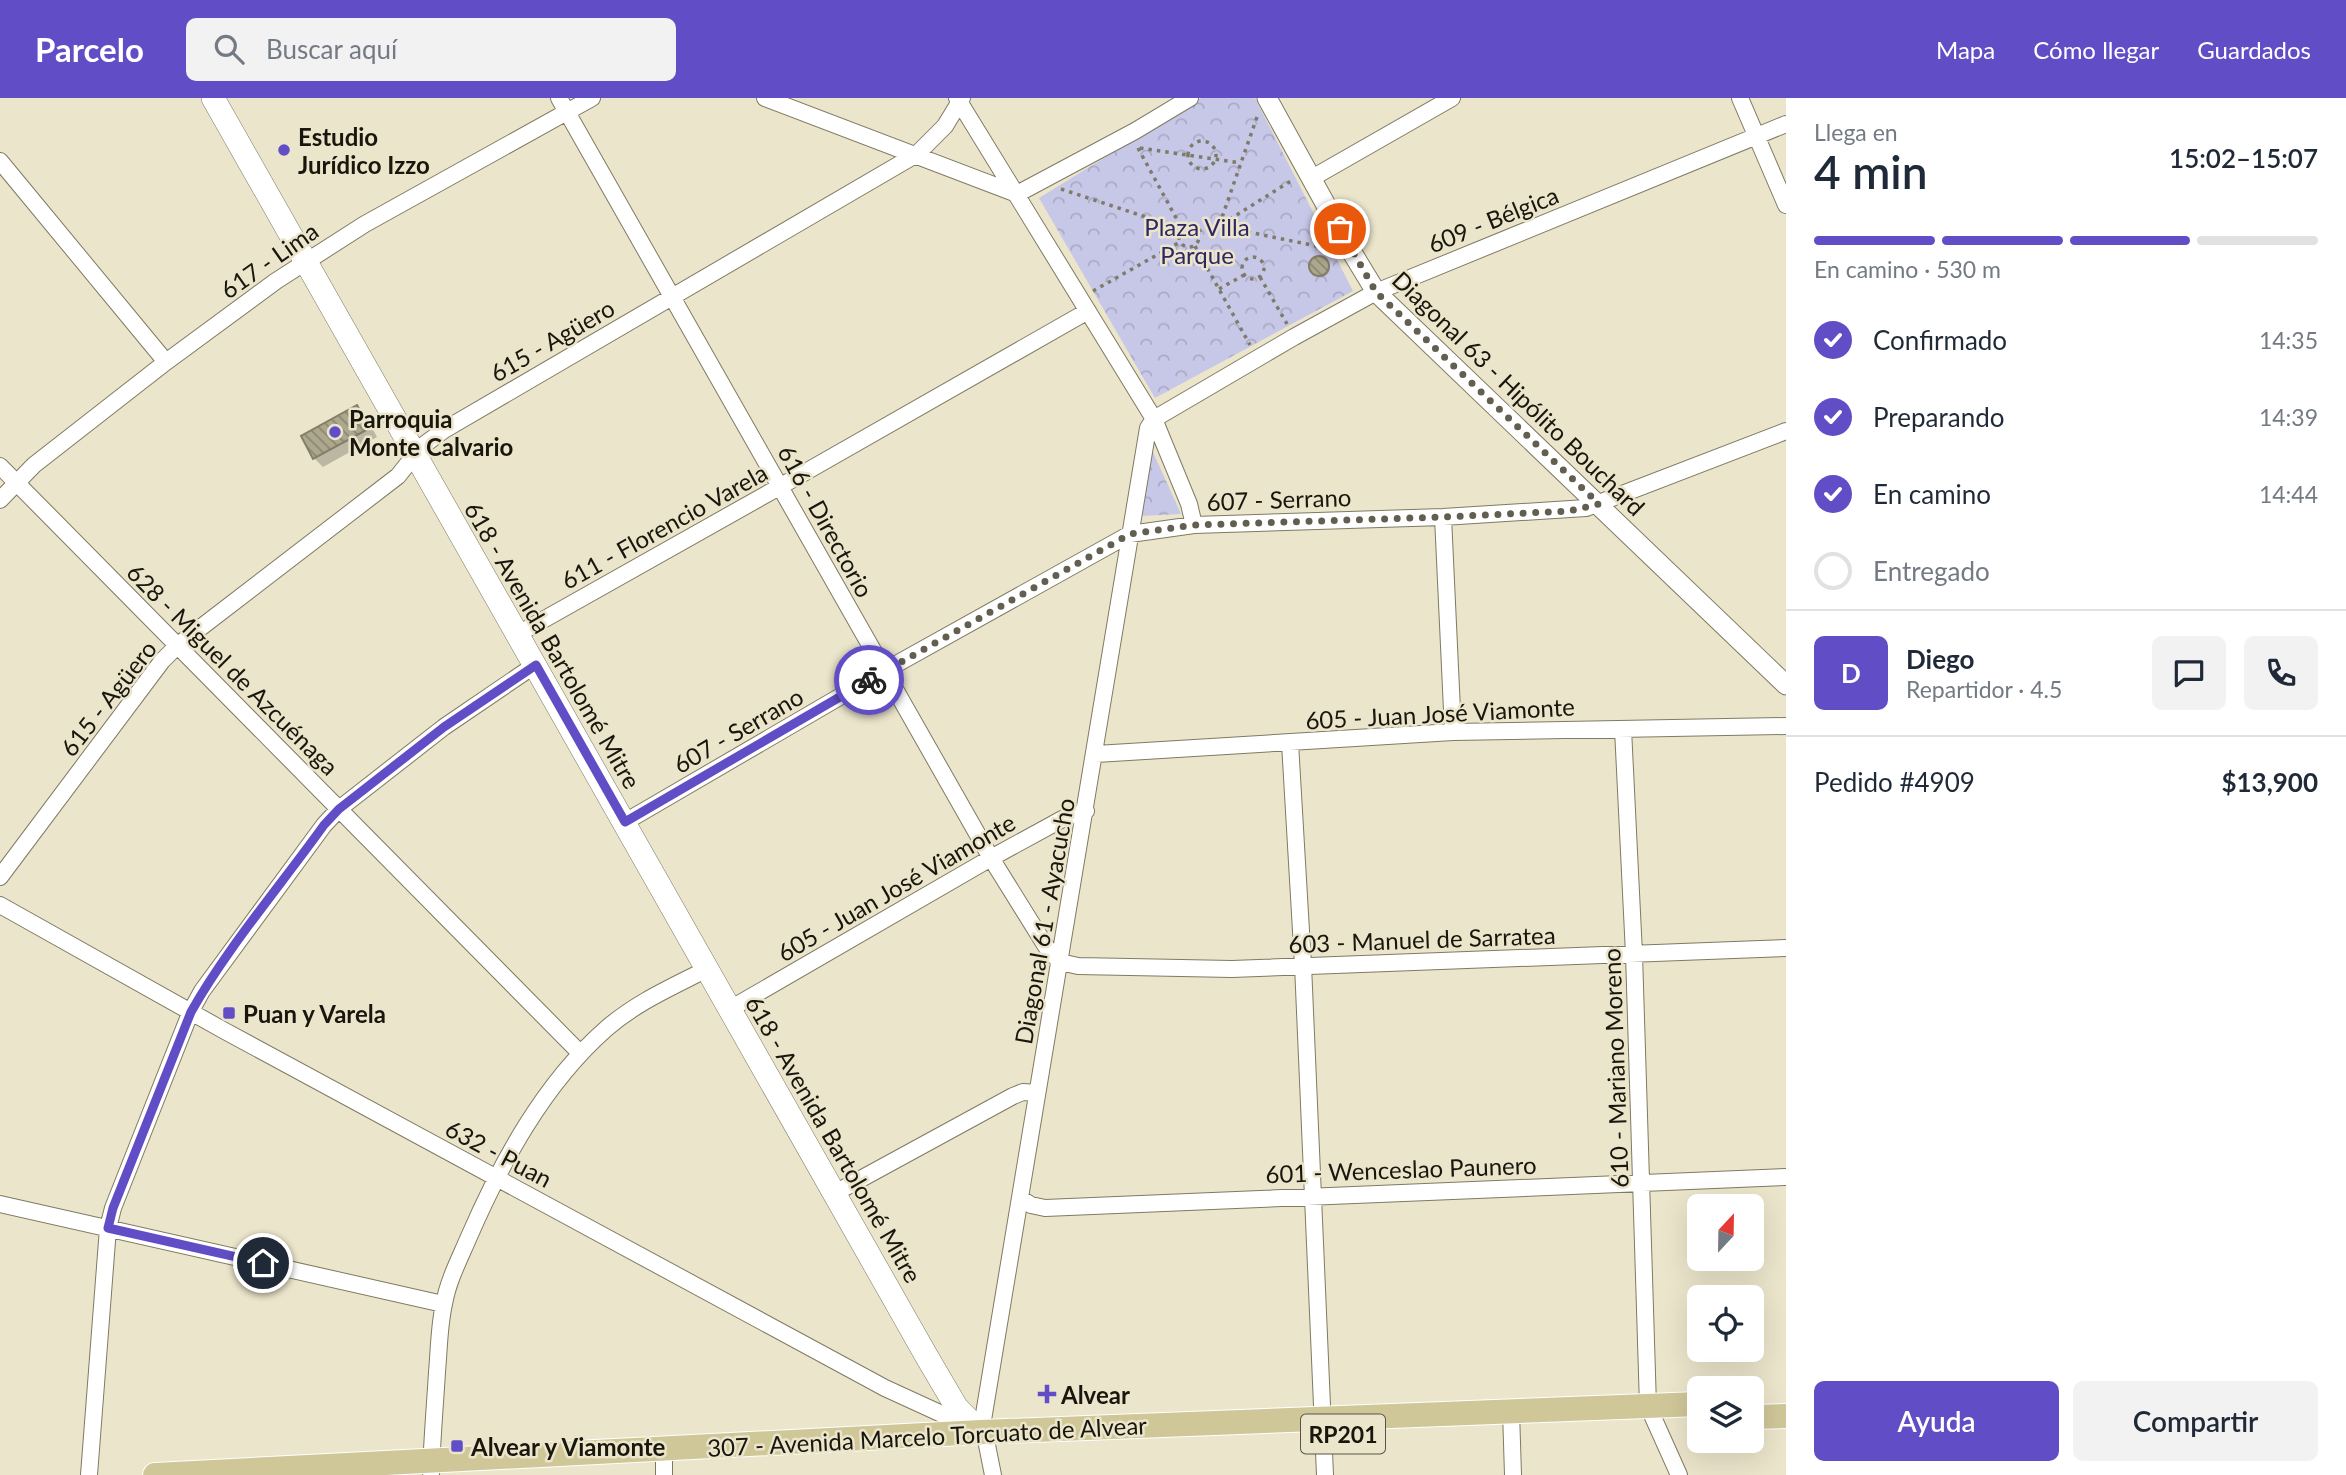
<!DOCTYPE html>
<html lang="es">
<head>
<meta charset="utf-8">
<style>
  :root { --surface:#fff; --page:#f2f2f3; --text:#1f2937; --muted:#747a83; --line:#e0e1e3; --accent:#614dc6 }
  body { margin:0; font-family:Lato,sans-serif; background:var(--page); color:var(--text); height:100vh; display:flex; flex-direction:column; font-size:26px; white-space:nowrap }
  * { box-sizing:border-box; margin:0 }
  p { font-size:23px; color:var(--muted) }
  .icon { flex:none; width:38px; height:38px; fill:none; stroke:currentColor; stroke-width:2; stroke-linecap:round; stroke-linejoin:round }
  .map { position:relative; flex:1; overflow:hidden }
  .details { display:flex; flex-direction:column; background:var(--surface); width:560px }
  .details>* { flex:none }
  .needle { width:46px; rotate:22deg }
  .buttons { position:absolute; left:1687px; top:1096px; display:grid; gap:14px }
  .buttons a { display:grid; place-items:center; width:77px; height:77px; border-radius:10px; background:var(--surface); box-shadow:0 7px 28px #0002; font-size:35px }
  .pin { position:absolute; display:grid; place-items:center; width:60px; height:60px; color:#fff; margin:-30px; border:4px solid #fff; border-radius:50%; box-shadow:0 2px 7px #0007 }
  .courier { position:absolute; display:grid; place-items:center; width:70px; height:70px; margin:-35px; border:5px solid #614dc6; border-radius:50%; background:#fff; color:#222; box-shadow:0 2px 9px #0007 }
  .head em { font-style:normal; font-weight:600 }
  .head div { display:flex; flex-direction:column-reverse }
  .head { display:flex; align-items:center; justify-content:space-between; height:119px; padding:0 28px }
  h1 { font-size:46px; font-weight:600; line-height:52px }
  .bar { display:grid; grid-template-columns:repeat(4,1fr); gap:10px 7px; align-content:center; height:84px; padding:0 28px }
  .bar i { height:9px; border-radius:5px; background:var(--line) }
  .bar .current { background:var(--accent) }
  .bar p { grid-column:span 4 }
  .line { display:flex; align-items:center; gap:18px; padding:0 28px; border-top:2px solid var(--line) }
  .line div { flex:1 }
  .round { display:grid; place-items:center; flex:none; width:74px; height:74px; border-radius:10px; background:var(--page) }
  ol { padding:0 28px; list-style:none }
  li { display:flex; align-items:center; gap:21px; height:77px }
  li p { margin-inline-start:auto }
  li .icon { padding:7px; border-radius:50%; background:var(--accent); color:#fff; stroke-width:4 }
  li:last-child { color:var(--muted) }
  li i { width:38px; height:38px; border:4px solid var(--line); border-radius:50% }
  .button { display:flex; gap:14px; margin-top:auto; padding:14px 28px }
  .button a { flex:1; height:80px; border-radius:10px; background:var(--accent); color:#fff; font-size:28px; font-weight:600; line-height:80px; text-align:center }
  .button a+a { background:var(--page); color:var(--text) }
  header { display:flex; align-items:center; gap:42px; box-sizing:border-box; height:98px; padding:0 35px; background:var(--accent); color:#fff }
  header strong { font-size:33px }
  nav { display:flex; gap:38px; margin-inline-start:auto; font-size:24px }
  .search { width:490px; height:63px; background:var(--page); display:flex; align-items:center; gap:18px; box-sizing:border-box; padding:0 24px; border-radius:10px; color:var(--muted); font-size:26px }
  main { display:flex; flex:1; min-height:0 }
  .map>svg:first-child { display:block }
</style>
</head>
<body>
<header>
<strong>Parcelo</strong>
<div class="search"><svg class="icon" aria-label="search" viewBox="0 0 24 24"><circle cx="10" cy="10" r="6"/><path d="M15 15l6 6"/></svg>Buscar aquí</div>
<nav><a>Mapa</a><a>Cómo llegar</a><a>Guardados</a></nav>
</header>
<main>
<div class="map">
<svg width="1786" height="1377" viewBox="0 0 1786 1377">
  <defs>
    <pattern id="park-crowns" width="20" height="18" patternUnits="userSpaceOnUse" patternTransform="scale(1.75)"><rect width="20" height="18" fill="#c7c7e8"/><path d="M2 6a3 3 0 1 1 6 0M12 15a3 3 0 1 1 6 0" fill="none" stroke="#aaaac6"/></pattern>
    <pattern id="building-back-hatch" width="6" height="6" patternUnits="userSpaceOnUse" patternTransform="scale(1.75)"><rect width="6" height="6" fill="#aca78d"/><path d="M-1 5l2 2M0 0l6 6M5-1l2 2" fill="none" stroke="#8b8772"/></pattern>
  </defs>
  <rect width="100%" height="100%" fill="#ebe5cb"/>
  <path fill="url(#park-crowns)" d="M 1201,0 L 1255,0 L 1353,193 L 1155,300 L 1039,100 Z
    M 1152,352 L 1181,416 L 1141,418 Z"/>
  <path fill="#0003" d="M1312 170a9 9 0 1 1 18 0a9 9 0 1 1-18 0Z
    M 357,309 L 365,317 L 377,339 L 323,369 L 314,360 Z"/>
  <path fill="url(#building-back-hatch)" stroke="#847f67" stroke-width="2" d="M1309 168a10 10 0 1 1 20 0a10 10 0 1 1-20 0Z
    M 357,307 L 370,330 L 313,361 L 301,338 Z"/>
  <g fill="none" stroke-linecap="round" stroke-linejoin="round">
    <defs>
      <path id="service" d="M 1379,1335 L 1379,1351"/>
      <path id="minor" d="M 559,0 L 991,760 L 1047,850 L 1060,864 L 1078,868 L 1232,871 L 1786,850
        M 765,0 L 1017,96 L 1135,33 L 1190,0
        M 957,0 L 1154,321 L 1189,406 L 1194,427
        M 1740,0 L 1786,107
        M 0,63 L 166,264
        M 1312,80 L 1452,0
        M 0,368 L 580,955
        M 0,402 L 34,367 L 166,264 L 276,183 L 365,126 L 592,0
        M 1443,419 L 1453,634
        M 518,536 L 781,388 L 1088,213
        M 1623,631 L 1634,856 L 1648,1308 L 1679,1377
        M 1290,645 L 1303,867 L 1325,1377
        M 1096,656 L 1453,634 L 1786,628
        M 625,724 L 884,573 L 1130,436 L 1194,427 L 1443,419 L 1586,410 L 1786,333
        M 0,779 L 162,563 L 178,547 L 398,378 L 421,349 L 444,332 L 917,56 L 945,28 L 962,0
        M 0,807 L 223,932 L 885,1290 L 981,1334 L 1148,330 L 1154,321 L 1294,239 L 1376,194 L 1786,26
        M 730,911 L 991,760 L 1066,719 L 1086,713
        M 835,1095 L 1013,998 L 1023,994 L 1037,995
        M 1020,1100 L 1031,1107 L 1045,1110 L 1786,1079
        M 0,1106 L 443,1206
        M 1511,1313 L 1513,1377
        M 987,1347 L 993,1377
        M 664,1351 L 664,1377
        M 431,1375 C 432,1341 435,1308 437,1274 C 439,1252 439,1228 444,1206 C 448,1183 459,1162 468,1141 C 501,1065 543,986 607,930 C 637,904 672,889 707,871
        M 89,1377 L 108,1130 L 113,1110 L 191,913 L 202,893 L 324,727 L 339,711 L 444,629 L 535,567"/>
      <path id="tertiary" d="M 1267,0 L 1353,156 L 1376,194 L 1786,587"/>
      <path id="secondary" d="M 213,0 C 448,421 691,838 927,1259 L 957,1310 L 981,1334"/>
      <path id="primary" d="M 1752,1319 L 1786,1318
        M 155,1377 L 981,1334 L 1699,1306"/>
    </defs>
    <use href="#service" stroke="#7f7a62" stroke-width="10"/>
    <use href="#minor" stroke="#7f7a62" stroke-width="18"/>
    <use href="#tertiary" stroke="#7f7a62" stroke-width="21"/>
    <use href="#secondary" stroke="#7f7a62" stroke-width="24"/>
    <use href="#primary" stroke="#fff" stroke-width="26"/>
    <path stroke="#7f7b6a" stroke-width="3.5" stroke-dasharray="3.5 5" stroke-linecap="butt" d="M 1257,19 L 1219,128 L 1331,151
      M1188 57a14 14 0 1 1 28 0a14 14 0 1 1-28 0Z
      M 1138,50 L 1181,129
      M 1140,50 L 1241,65
      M 1061,91 L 1182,131
      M1179 139a10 10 0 1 1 20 0a10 10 0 1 1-20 0Z
      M 1198,133 L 1219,128 L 1294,81
      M 1195,148 L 1250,247
      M1242 170a11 11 0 1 1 22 0a11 11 0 1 1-22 0Z
      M 1260,179 L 1287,226
      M 1219,191 L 1244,177
      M 1093,193 L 1180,144"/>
    <use href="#service" stroke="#fff" stroke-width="8"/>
    <use href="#minor" stroke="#fff" stroke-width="16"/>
    <use href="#tertiary" stroke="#fff" stroke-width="19"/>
    <use href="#secondary" stroke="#fff" stroke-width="23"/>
    <use href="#primary" stroke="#d0c799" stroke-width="24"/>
  </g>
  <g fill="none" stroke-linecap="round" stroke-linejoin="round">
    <path stroke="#625e50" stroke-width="7" stroke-dasharray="0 12.6" d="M 869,582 L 1130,436 L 1194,427 L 1443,419 L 1569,413 L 1599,406 L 1376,194 L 1340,131"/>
    <path stroke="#614dc6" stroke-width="9" d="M 263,1165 L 108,1130 L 113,1110 L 191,914 C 227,850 281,787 324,727 L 339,711 L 444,629 L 536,567 L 625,724 L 869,582"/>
  </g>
  <g fill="#614dc6" stroke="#ebe5cb" stroke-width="2.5">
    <circle cx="284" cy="52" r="7"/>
    <circle cx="335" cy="334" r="7"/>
    <rect x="222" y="908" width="14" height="14" rx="3.5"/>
    <path d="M1043.5 1285.5h7v7h7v7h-7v7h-7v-7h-7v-7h7z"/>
    <rect x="450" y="1341" width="14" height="14" rx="3.5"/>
  </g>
  <g text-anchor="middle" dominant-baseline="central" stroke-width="5" stroke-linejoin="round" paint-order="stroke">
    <rect fill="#ebe5cb" stroke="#575446" stroke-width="2" x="1301" y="1316.5" width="84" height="39" rx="5"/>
    <g font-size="23" font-weight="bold" fill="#18160d">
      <text x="1343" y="1336">RP201</text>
    </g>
    <g font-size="24" font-weight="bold" fill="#18160d" stroke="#ebe5cb" text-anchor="start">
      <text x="298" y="38">Estudio<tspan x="298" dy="28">Jurídico Izzo</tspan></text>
      <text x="349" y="320">Parroquia<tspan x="349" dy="28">Monte Calvario</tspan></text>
      <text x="243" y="915">Puan y Varela</text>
      <text x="1061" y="1296">Alvear</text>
      <text x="471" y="1348">Alvear y Viamonte</text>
    </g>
    <g font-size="24" fill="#18160d" stroke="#ebe5cb">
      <text transform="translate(1493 121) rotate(-22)">609 - Bélgica</text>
      <text transform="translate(269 162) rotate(-35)">617 - Lima</text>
      <text transform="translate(552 242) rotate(-30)">615 - Agüero</text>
      <text transform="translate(1519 295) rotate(44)">Diagonal 63 - Hipólito Bouchard</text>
      <text transform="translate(1279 401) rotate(-2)">607 - Serrano</text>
      <text transform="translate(826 423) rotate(61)">616 - Directorio</text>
      <text transform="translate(664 428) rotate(-29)">611 - Florencio Varela</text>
      <text transform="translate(553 547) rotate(60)">618 - Avenida Bartolomé Mitre</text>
      <text transform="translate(233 571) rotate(45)">628 - Miguel de Azcuénaga</text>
      <text transform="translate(108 600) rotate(-52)">615 - Agüero</text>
      <text transform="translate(1440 615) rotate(-3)">605 - Juan José Viamonte</text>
      <text transform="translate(738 632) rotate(-30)">607 - Serrano</text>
      <text transform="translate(896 789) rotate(-30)">605 - Juan José Viamonte</text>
      <text transform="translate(1044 823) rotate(-80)">Diagonal 61 - Ayacucho</text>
      <text transform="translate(1422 841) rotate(-2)">603 - Manuel de Sarratea</text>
      <text transform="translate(1615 970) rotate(-92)">610 - Mariano Moreno</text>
      <text transform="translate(834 1041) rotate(60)">618 - Avenida Bartolomé Mitre</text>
      <text transform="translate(499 1055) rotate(28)">632 - Puan</text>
      <text transform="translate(1401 1071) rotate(-2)">601 - Wenceslao Paunero</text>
      <text transform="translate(927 1338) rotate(-3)">307 - Avenida Marcelo Torcuato de Alvear</text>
    </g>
    <g font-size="24" fill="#2f2563" stroke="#ebe5cb">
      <text x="1197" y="128">Plaza Villa<tspan x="1197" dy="28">Parque</tspan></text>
    </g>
  </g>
</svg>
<div class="buttons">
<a><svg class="needle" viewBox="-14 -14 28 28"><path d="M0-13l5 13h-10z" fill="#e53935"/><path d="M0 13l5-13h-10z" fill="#747a83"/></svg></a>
<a><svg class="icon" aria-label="locate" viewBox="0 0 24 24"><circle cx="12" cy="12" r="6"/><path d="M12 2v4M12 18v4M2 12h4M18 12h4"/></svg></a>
<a><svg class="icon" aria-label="layers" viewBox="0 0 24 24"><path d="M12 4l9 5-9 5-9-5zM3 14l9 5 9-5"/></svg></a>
</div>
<div class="pin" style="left:1340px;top:131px;background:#ea580c"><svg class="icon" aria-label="bag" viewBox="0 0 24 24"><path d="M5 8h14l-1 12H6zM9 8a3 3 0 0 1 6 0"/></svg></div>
<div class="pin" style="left:263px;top:1165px;background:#1f2937"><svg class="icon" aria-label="home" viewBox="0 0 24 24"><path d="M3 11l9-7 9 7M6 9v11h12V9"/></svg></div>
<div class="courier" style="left:869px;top:582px"><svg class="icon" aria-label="bike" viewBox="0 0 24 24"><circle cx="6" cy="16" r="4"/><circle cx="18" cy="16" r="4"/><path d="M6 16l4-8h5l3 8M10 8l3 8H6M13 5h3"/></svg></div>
</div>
<section class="details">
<div class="head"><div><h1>4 min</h1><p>Llega en</p></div><em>15:02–15:07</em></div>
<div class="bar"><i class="current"></i><i class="current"></i><i class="current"></i><i></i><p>En camino · 530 m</p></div>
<ol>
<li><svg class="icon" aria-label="check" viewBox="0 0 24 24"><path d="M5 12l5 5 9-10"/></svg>Confirmado<p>14:35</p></li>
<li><svg class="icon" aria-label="check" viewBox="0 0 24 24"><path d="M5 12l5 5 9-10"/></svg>Preparando<p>14:39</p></li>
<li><svg class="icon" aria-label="check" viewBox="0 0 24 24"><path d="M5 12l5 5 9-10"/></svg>En camino<p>14:44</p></li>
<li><i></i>Entregado</li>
</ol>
<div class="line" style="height:126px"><b class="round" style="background:var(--accent);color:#fff">D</b><div><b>Diego</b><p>Repartidor · 4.5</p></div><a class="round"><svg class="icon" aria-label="chat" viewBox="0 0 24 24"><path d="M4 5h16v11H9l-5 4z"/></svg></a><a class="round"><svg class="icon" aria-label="phone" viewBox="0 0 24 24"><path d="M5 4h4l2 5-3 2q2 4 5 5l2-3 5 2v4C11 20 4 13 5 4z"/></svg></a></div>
<div class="line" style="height:91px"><div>Pedido #4909</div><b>$13,900</b></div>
<div class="button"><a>Ayuda</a><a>Compartir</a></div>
</section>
</main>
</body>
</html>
